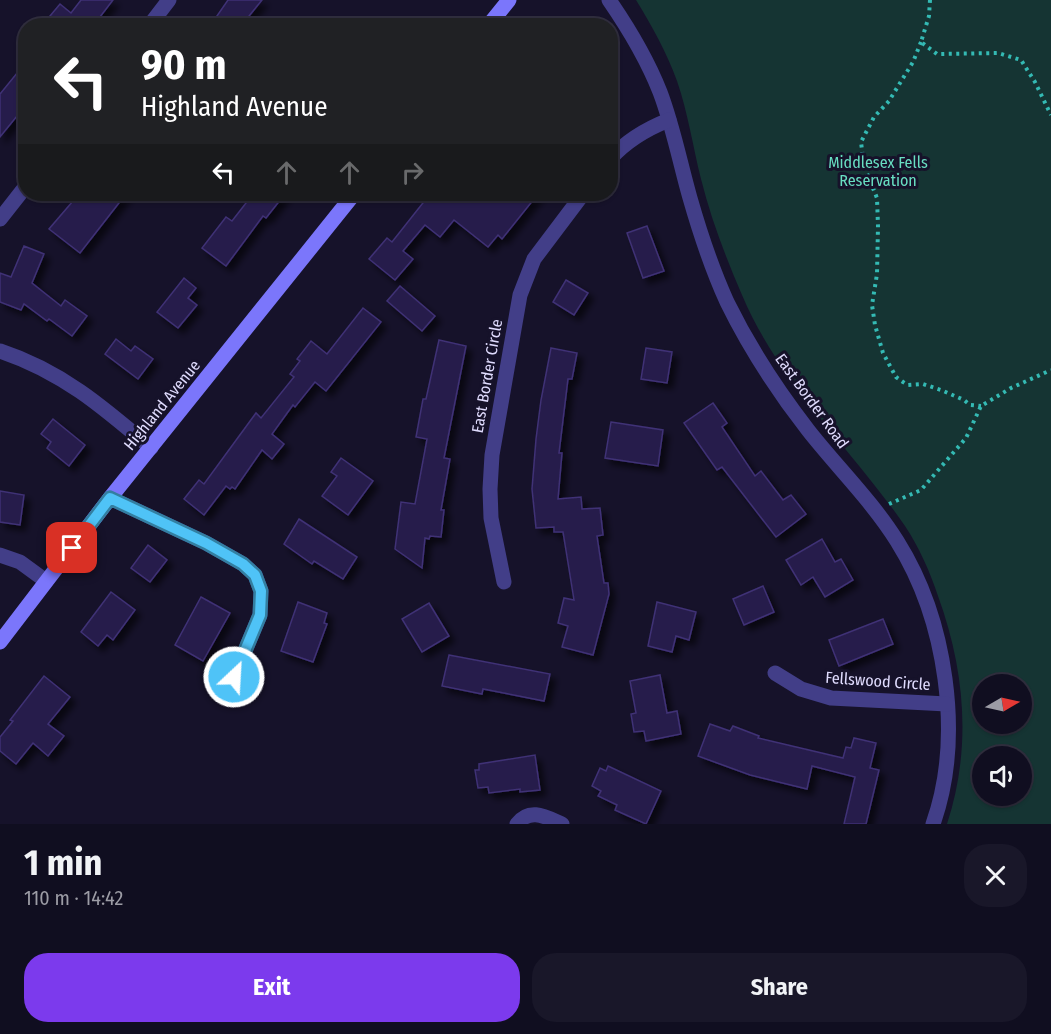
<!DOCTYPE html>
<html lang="en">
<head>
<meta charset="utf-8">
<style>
	:root { --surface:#100e20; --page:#191729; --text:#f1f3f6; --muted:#9c9ca5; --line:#302e3e; --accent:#7c3aed }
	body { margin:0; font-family:"Fira Sans Condensed",sans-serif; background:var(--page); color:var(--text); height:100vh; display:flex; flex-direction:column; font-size:22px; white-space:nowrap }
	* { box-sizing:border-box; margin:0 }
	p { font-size:20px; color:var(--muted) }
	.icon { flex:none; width:33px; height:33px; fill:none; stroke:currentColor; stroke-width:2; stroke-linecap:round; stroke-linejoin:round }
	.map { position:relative; height:824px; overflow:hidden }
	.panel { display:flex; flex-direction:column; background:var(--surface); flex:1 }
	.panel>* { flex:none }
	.guide { position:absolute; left:18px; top:18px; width:600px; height:183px; border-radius:24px; box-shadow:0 2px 4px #0004,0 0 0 2px var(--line); background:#202124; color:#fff; overflow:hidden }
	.needle { width:39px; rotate:81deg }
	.fabs { position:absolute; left:972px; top:674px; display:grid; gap:12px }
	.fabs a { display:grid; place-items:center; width:60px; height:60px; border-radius:50%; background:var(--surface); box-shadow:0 2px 4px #0004,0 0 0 2px var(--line); font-size:30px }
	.pin { position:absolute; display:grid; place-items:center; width:51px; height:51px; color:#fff; margin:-26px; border-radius:12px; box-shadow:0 3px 9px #0006 }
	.me { position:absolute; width:66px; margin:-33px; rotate:25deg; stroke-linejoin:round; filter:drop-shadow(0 0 4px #0008) }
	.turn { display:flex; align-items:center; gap:21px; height:126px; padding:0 24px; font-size:27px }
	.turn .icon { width:78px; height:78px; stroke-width:2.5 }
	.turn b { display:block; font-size:42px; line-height:51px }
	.lanes { display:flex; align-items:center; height:57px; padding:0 24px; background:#0003; justify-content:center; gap:30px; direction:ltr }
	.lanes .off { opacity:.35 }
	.round { display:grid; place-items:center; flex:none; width:63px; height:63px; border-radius:24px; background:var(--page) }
	.summary { display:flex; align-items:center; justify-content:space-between; height:102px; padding:0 24px }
	h1 { font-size:36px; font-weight:700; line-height:45px }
	.action { display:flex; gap:12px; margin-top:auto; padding:12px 24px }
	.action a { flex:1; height:69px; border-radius:24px; background:var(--accent); color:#fff; font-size:24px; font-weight:700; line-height:69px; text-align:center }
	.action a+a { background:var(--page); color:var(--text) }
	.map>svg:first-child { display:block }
	.green { fill:#153433; fill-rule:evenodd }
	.building { fill:#281e4b; stroke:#3f3176; stroke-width:1.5; filter:url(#shadow) }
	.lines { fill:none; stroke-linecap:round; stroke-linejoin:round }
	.path { stroke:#34bab4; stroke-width:4; stroke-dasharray:3 4.5; stroke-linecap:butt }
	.street { stroke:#423e88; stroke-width:15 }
	.secondary { stroke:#7b76fb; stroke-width:15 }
	.route-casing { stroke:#337fa1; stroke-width:15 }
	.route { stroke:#4fc3f7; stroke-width:10 }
	.labels { text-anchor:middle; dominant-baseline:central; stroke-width:6; stroke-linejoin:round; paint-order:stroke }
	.park-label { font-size:16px; fill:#68dec2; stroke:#16122a }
	.street-label { font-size:16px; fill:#e0dcfe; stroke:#16122a }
</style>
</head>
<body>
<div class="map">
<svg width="1051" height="824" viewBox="0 0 1051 824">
	<defs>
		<filter id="shadow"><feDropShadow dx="5.5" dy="5.5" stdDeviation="3" flood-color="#0009"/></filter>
	</defs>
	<rect width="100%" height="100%" fill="#16122a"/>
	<path class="green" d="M636 0H1051V824H947C972 748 965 670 938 596 930 572 919 547 905 526 852 449 779 383 742 295 726 258 711 219 701 179 693 147 688 113 677 81 667 53 652 26 636 0ZM982 684H1022V723H982ZM982 756H1022V795H982Z"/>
	<g class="building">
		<path d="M81 0H113L93 26H61L50 16 60 4 71 13Z"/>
		<path d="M228 0H262L241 26H210Z"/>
		<path d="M26 62V105L0 137V94Z"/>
		<path d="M79 194H126L80 253 49 229Z"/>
		<path d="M253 194H285L266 218 263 216 226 266 202 248 226 217 232 221Z"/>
		<path d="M430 194H538L502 239 498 235 488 247 454 220 440 237 425 225 403 251 413 259 395 280 369 259 387 238 392 242Z"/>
		<path d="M647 226 664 271 643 278 627 233Z"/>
		<path d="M24 246 44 254 32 283 61 306 65 300 87 316 72 336 49 319 47 321 24 304 21 310 0 302V273L11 277Z"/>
		<path d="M184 278 196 288 188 298 197 305 178 328 157 312Z"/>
		<path d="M566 280 588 293 574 315 553 302Z"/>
		<path d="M400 286 435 316 422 331 387 301Z"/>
		<path d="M363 308 381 322 326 391 315 382 295 407 293 405 272 434 284 444 272 459 262 450 235 489 232 487 230 489 226 486 204 515 184 499 199 480 204 484 256 413 261 418 294 377 290 374 300 361 297 359 311 341 327 354Z"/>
		<path d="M116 339 131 351 135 346 153 359 138 379 105 354Z"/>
		<path d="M439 340 466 346 444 458 450 459 441 510H444L441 537 430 536 429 539 425 538 422 568 395 549 401 502 415 504 427 439 416 437 423 399H426Z"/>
		<path d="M551 348 577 353 572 379H568L559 453H562L558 499 581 497 582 509 600 508 603 535 597 536 604 583H608L609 594 593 655 562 647 568 626 558 623 564 598 574 600 563 532H554V527L536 528 532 489 536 439 541 400Z"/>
		<path d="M646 348 672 352 667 383 641 379Z"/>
		<path d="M713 403 727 423 722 427 755 476 761 471 783 500 791 495 806 514 776 537 722 467 717 470 684 423Z"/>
		<path d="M53 419 85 445 69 466 47 448 51 442 41 434Z"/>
		<path d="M611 422 663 430 658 466 605 458Z"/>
		<path d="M341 458 373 481 348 515 322 496 337 476 331 472Z"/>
		<path d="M0 491 24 495 20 525 0 522Z"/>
		<path d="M299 519 357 557 343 579 314 561 312 564 284 544Z"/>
		<path d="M822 539 835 562 841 559 853 580 825 597 813 577 801 585 786 560Z"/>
		<path d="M148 545 167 560 150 582 131 568Z"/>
		<path d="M763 586 774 612 744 625 733 599Z"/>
		<path d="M111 592 135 610 113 640 107 635 98 646 81 632Z"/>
		<path d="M201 597 230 613 203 661 175 645Z"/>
		<path d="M298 602 327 613 324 623 327 624 313 662 281 651Z"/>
		<path d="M657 602 696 612 689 640 676 636 672 652 648 646Z"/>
		<path d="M429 603 449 636 422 652 402 619Z"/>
		<path d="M883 619 893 644 839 666 829 640Z"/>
		<path d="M449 655 550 674 544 701 483 689 482 694 442 686Z"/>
		<path d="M660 675 667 713 677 711 681 734 646 741 644 731 634 732 631 714 636 713 630 681Z"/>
		<path d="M44 676 70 697 48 724 64 736 48 756 33 743 16 764 0 751V737L13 721 10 720Z"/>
		<path d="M710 724 730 731 733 726 759 736 758 738 843 758 846 747 851 748 854 738 876 743 870 768 879 770 866 824H844L855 777 812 766 807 789 750 775 698 756Z"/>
		<path d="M535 755 540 790 520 792V789L489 793 488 787 478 788 475 770H479V764Z"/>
		<path d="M608 766 661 791 646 824 615 810 617 805 598 796 601 791 592 786 600 768 606 771Z"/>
	</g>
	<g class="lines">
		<g class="path">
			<path d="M930 0 929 16 921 42 937 54 998 53 1021 60 1035 82 1051 115"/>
			<path d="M921 42 913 62 900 83 889 101 874 117 861 142 864 166 877 198 878 226 877 274 872 305 875 325 883 353 896 377 903 382 908 385 923 384 941 390 964 400 970 405 981 406"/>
			<path d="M889 504 921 490 966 438 981 406 1011 388 1051 370"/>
		</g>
		<g class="street">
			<path d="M609 0C629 29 647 59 660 92 673 126 680 163 690 198 700 233 712 269 727 302 749 347 777 390 808 430 837 467 872 501 897 541 946 619 964 736 933 824"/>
			<path d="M149 26 169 0"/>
			<path d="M610 159C627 140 646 129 669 120"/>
			<path d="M0 219 26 186"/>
			<path d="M0 351C61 371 103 407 151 448"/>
			<path d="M110 498 206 543 243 564 255 575 261 591 260 615 234 677"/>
			<path d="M0 555 20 562 46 581"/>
			<path d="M504 582 491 518 490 489 492 455 520 295 534 259 583 194"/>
			<path d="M775 673 801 689 831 698 947 704"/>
			<path d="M517 824C530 807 546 817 562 824"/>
		</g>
		<g class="secondary">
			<path d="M488 26 509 0"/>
			<path d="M0 642 110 498 354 194"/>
		</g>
	</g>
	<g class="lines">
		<defs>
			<path id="route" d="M72 548 110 498 206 543 243 564 255 575 261 591 260 615 234 677"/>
		</defs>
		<use href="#route" class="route-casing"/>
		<use href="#route" class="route"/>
	</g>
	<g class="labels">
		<g class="park-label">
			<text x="878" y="162">Middlesex Fells<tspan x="878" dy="18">Reservation</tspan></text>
		</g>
		<g class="street-label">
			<text transform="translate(487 376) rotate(-80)">East Border Circle</text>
			<text transform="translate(812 401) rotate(54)">East Border Road</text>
			<text transform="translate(162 405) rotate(-51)">Highland Avenue</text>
			<text transform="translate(878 681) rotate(4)">Fellswood Circle</text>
		</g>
	</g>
</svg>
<div class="fabs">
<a><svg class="needle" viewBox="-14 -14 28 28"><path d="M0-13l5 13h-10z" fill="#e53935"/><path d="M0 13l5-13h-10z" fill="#9c9ca5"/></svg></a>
<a><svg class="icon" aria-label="sound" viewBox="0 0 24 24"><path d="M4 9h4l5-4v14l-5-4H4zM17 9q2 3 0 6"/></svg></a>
</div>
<div class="pin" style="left:72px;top:548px;background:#d93025"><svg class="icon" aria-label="arrive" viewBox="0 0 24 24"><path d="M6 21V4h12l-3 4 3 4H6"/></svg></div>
<svg class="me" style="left:234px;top:677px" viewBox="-20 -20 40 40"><circle r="17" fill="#4fc3f7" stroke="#fff" stroke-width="3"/><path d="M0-11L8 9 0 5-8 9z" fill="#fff"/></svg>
<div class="guide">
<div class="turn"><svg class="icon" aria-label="left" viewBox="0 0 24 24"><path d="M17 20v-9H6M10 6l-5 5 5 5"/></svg><div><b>90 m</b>Highland Avenue</div></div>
<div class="lanes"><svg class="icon" aria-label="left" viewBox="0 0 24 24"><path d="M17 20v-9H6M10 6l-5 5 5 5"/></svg><svg class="icon off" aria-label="ahead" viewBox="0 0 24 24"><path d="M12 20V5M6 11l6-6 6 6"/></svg><svg class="icon off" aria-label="ahead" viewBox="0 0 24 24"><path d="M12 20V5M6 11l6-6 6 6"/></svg><svg class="icon off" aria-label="right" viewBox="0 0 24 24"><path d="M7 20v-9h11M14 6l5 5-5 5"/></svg></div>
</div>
</div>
<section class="panel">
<div class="summary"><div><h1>1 min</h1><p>110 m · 14:42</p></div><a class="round"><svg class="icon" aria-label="close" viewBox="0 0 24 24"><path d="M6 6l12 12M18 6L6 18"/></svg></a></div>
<div class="action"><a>Exit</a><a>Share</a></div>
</section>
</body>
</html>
